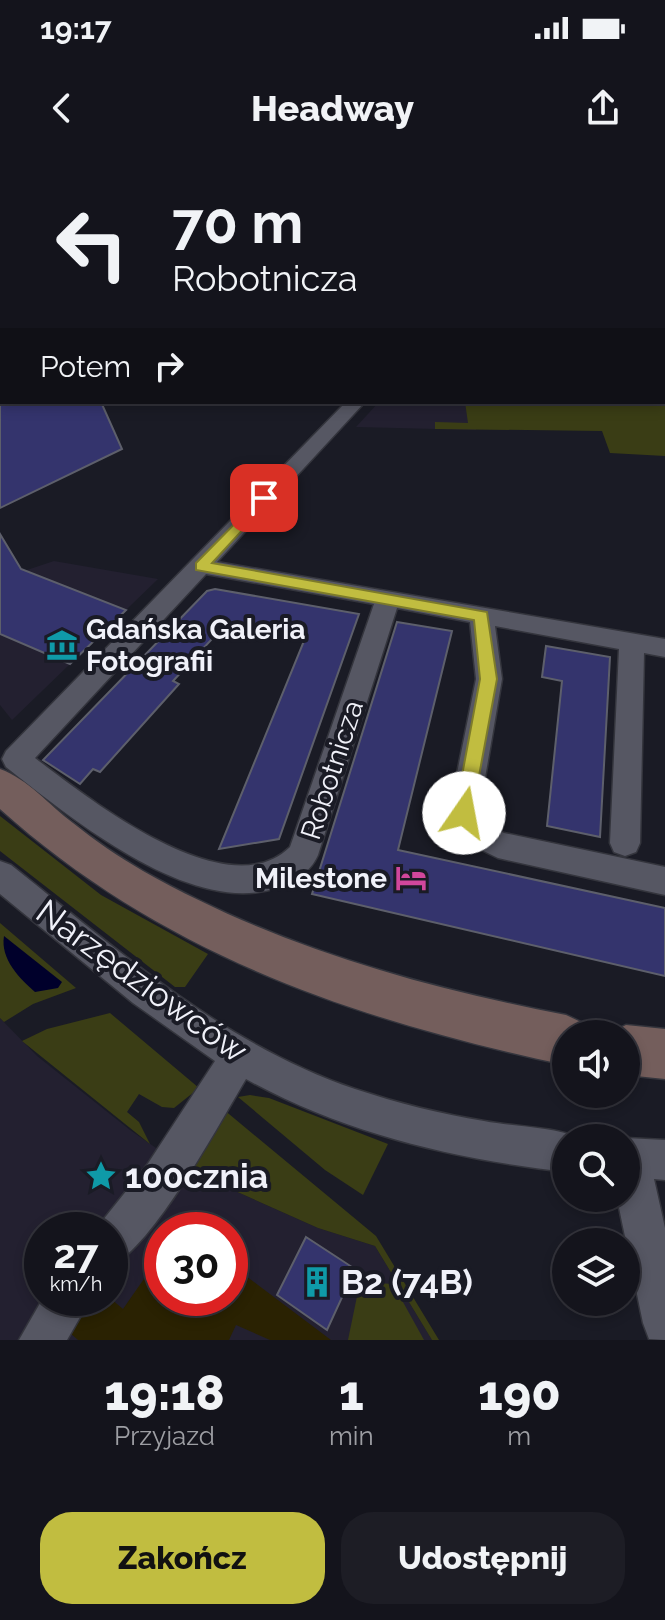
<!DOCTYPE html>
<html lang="pl">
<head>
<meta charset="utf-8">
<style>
	:root { --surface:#14141c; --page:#1d1d25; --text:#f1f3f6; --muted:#9d9ea3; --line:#33333b; --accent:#c1bd40 }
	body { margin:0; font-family:Raleway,sans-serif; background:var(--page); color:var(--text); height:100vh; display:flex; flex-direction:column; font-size:30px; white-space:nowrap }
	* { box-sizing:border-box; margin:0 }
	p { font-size:26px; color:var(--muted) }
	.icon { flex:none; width:44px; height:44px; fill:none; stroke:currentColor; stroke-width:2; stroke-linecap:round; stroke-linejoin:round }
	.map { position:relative; height:1180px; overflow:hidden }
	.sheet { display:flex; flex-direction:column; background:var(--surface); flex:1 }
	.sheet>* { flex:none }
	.top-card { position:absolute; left:0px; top:0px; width:666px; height:244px; box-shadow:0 4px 12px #0003,0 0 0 2px var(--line); background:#14141c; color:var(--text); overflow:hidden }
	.fabs { position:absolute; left:552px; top:860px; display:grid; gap:16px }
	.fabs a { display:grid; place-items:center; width:88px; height:88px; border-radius:50%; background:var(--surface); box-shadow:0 4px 12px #0003,0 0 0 2px var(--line); font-size:40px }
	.speed { position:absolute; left:24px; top:1052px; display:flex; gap:16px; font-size:40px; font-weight:700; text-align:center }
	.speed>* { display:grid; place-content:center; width:104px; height:104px; border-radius:50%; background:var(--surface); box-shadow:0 4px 12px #0003,0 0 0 2px var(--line); line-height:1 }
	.speed small { font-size:20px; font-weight:400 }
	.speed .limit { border:12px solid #d22; background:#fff; color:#111 }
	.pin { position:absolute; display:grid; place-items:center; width:68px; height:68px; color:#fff; margin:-34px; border-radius:16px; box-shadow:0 4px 12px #0006 }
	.me { position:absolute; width:88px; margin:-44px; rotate:12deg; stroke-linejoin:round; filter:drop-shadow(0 0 6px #0008) }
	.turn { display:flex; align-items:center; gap:28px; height:168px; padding:0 40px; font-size:36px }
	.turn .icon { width:104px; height:104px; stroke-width:2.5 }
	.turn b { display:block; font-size:56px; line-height:68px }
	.then { display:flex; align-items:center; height:76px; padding:0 40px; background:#0003; gap:16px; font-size:30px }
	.eta { display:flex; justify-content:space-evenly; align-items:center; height:136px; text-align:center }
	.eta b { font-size:48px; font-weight:800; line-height:56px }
	.cta { display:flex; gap:16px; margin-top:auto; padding:16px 40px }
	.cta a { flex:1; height:92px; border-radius:32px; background:var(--accent); color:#111; font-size:32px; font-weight:800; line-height:92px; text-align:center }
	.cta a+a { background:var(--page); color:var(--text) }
	.status { display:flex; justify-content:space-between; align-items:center; height:56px; padding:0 40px; background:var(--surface); direction:ltr }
	.status svg { height:22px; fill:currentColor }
	header { display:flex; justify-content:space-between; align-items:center; height:104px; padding:0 40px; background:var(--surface); font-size:36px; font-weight:800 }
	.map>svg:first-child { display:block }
	.commercial { fill:#232030; fill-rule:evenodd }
	.green { fill:#3a3d15 }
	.sand { fill:#2a2202 }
	.water { fill:#00002b }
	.building { fill:#34346d; stroke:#5d5f6b; stroke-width:2 }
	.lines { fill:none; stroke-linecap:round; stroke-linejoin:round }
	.street-casing { stroke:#34353d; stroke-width:3 }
	.secondary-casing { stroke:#34353d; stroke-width:3 }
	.street { fill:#565763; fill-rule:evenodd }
	.secondary { fill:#745e5c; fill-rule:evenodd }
	.route { fill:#c1bd40; stroke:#7d7b2a; stroke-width:2 }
	.labels { text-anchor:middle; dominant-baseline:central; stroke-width:8; stroke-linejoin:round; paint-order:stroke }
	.poi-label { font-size:28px; font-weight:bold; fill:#f0f1f9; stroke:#1a1b25; text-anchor:start }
	.street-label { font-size:28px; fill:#f0f1f9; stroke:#1a1b25 }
	.near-street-label { font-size:34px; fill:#f0f1f9; stroke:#1a1b25 }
	.near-poi-label { font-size:34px; font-weight:bold; fill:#f0f1f9; stroke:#1a1b25; text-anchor:start }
</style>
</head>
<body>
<div class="status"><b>19:17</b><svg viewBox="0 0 49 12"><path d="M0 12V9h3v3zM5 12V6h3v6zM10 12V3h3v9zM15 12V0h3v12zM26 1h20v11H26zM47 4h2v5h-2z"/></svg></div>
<header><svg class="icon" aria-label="back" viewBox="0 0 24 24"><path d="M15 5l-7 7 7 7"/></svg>Headway<svg class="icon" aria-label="share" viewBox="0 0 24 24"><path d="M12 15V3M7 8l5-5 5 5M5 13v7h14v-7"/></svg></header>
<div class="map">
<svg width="665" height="1180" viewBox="0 0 665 1180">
	<rect width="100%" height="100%" fill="#1a1b25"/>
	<g class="commercial">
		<path d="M379 242H473L476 270 356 267Z"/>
		<path d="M54 401 158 419 12 560 0 545V419Z"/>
		<path d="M0 858 37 896 130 970 188 1010 318 1068 375 1086 432 1180H0ZM42 1070H110V1138H42ZM162 1070H230V1138H162Z"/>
	</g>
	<g class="green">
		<path d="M665 215V296L610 293 602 271 435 269V262L468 263 465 242H664Z"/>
		<path d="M0 656 101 735 208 794 185 827H175L0 691Z"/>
		<path d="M0 763 76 828 33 844 4 862 0 858Z"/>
		<path d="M110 853 199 928 174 948 162 947 139 934 127 952 139 962 150 984 22 881 47 869Z"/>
		<path d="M250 935 269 938 388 984 363 1035 325 1010 238 937Z"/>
		<path d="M223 949 376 1076 439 1180H432L375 1086 318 1068 188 1010Z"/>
		<path d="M360 1122 393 1124 424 1180H348Z"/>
	</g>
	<path class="sand" d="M162 1093V1138H230V1104L331 1180H270L236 1165 229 1180H78L69 1172 96 1138H110L123 1149Z"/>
	<path class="water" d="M4 776 62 822 58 828 35 832C20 819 0 799 4 776Z"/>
	<g class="building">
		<path d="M0 242H101L122 289 0 348Z"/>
		<path d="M0 374 21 409 126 450 70 504 0 474Z"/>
		<path d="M215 429 359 454 279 679 219 689 304 481 223 467 173 521 179 524 100 612 93 609 80 624 43 600 207 431Z"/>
		<path d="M397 462 452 471 398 690 665 748V816L312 734Z"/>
		<path d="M546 486 610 497 600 677 547 666 562 521 542 517Z"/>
		<path d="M306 1077 355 1109 327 1170 277 1135Z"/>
	</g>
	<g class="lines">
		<defs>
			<g id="street">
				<path d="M112 0H125L127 2H114Z"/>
				<path d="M529 0H551L553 2H531Z"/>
				<rect x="0" y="68" width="2" height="9"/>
				<rect x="664" y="169" width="1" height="10"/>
				<rect x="0" y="173" width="2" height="10"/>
				<path d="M346 242H365L217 402 665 479V497L644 493 640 683 636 692 625 696 614 692 610 683 619 489 495 466 502 519 479 653 482 662 504 673 665 707V735L498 698 459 679 449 653 476 519 470 462 397 448 318 695C310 713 295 721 276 728 190 757 70 657 6 607L2 599 6 591ZM206 414 374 444 290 687C227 749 88 638 35 598Z"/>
				<path d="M0 701 11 705C118 790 224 885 355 929 397 943 441 954 484 961 515 967 551 966 580 978H566V1012C455 999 345 974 246 919 220 962 152 1089 110 1106V1070H95L147 1005 215 901 133 843 0 734Z"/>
				<path d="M626 978 665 980V1020L654 1019 665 1068V1180L649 1179 643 1163 617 1038H626Z"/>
				<path d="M43 1138H91L67 1180H19Z"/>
			</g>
			<g id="secondary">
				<path d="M624 0H640L641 2H625Z"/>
				<path d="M665 27V38H664V27Z"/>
				<path d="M664 81 665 82V95L664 94Z"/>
				<path d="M0 609C28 619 49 645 73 663 94 680 119 697 143 711 276 786 417 826 566 855L583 863 588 874H566V905C355 860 163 795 0 649Z"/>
				<path d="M626 865 665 869V919L626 915V874H608Z"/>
			</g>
		</defs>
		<use href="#street" class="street-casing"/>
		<use href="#secondary" class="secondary-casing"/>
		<use href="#street" class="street"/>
		<use href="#secondary" class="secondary"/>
	</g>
	<path class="route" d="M264 334 269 336V341L212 403 487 452 497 519 471 659 464 661 455 653 480 519 474 460 196 410V403Z"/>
	<defs>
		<symbol id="museum-bare" viewBox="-9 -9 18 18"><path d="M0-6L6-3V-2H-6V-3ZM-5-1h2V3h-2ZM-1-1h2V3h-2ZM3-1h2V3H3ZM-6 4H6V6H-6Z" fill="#0f9aa8" stroke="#1a1b25" stroke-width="2.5" paint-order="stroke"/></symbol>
		<symbol id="hotel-bare" viewBox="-9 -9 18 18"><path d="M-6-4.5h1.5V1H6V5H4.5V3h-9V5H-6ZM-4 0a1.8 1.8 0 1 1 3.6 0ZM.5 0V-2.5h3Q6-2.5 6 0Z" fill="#d1479c" stroke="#1a1b25" stroke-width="2.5" paint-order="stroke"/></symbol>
		<symbol id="sight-bare" viewBox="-9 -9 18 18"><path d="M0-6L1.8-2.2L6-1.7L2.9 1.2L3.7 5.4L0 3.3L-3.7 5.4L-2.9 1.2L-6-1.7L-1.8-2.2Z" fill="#0f9aa8" stroke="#1a1b25" stroke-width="2.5" paint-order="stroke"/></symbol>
		<symbol id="building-bare" viewBox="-9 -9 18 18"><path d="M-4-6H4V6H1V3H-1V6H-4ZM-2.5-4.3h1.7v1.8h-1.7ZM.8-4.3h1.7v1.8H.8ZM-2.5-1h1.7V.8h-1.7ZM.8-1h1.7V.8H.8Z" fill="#0f9aa8" stroke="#1a1b25" stroke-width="2.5" paint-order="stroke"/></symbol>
	</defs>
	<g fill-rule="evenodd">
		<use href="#museum-bare" x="40" y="463" width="44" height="44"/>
		<use href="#hotel-bare" x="389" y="696" width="44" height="44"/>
		<use href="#sight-bare" x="79" y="994" width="44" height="44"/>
		<use href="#building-bare" x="295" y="1100" width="44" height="44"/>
	</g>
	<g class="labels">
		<g class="poi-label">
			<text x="86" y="469">Gdańska Galeria<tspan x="86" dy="32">Fotografii</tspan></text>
			<text x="387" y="718" text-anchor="end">Milestone</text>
		</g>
		<g class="street-label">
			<text transform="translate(332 610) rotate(-72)">Robotnicza</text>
		</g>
		<g class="near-street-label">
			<text transform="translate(142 821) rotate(36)">Narzędziowców</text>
		</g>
		<g class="near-poi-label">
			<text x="125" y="1016">100cznia</text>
			<text x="341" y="1122">B2 (74B)</text>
		</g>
	</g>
</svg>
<div class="fabs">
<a><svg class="icon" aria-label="sound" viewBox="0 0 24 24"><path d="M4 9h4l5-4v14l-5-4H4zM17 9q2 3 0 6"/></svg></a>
<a><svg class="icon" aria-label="search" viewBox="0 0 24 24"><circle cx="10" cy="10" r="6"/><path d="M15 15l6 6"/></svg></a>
<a><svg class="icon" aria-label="layers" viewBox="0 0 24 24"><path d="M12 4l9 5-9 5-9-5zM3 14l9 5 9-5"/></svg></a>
</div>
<div class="speed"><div>27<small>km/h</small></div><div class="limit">30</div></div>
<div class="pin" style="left:264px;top:338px;background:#d93025"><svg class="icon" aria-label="arrive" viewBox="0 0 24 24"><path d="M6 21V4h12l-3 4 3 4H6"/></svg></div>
<svg class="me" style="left:464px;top:653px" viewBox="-20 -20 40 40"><circle r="19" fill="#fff"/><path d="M0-13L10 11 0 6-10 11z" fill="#c1bd40"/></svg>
<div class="top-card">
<div class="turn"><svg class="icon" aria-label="left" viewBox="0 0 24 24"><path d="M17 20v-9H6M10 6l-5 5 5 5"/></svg><div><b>70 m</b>Robotnicza</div></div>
<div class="then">Potem<svg class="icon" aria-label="right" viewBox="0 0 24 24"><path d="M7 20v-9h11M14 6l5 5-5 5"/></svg></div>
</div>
</div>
<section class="sheet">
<div class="eta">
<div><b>19:18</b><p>Przyjazd</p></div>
<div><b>1</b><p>min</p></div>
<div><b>190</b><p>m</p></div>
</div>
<div class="cta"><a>Zakończ</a><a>Udostępnij</a></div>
</section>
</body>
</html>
